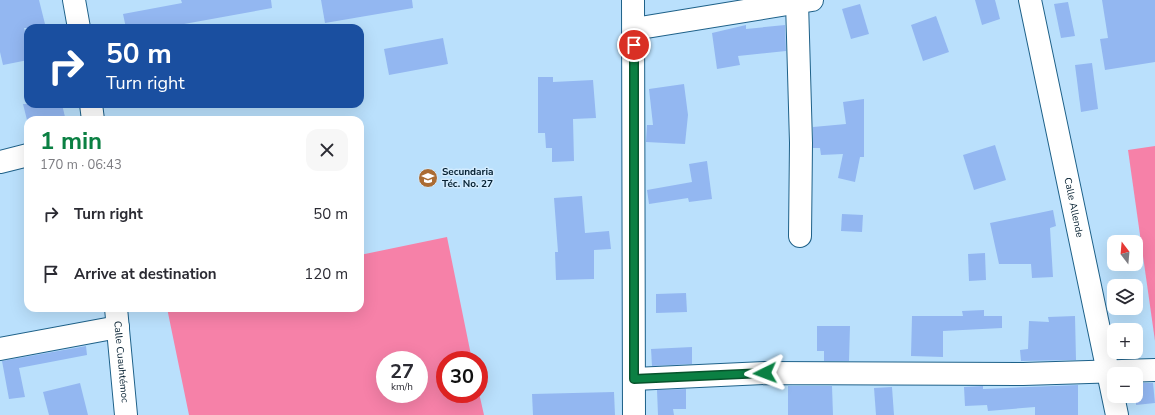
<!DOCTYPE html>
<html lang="en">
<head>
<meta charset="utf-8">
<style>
	:root { --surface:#fff; --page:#f7f7f7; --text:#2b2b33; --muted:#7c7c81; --accent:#0b8043 }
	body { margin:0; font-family:"Nunito Sans",sans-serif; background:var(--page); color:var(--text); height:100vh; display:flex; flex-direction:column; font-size:15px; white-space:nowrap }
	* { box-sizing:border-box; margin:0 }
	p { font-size:13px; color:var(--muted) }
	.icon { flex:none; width:22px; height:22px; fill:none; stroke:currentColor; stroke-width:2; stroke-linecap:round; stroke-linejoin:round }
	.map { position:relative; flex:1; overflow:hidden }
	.side { position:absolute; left:24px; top:116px; width:340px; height:196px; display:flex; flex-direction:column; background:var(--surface); border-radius:12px; box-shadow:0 4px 16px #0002 }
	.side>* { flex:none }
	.top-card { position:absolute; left:24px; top:24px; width:340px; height:84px; border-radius:12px; box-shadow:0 4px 16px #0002; background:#1a4fa0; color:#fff; overflow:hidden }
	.needle { width:26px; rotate:344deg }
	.tools { position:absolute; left:1107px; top:235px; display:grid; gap:8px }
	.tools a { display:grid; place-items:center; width:36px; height:36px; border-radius:8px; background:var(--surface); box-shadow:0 4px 16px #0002; font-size:20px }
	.speed { position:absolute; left:376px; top:351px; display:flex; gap:8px; font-size:20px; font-weight:700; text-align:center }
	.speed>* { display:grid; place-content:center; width:52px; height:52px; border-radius:50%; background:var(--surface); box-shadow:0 4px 16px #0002; line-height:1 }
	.speed small { font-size:10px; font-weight:400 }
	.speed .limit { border:6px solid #d22; background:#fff; color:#111 }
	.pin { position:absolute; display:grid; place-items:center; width:34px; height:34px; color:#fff; margin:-17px; border:2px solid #fff; border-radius:50%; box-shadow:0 1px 4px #0007 }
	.me { position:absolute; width:44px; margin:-22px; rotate:267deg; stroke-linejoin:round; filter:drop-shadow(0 0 3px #0008) }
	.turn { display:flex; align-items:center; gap:14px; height:84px; padding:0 16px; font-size:18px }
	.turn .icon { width:52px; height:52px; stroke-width:2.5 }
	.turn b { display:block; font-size:28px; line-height:34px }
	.round { display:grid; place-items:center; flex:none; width:42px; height:42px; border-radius:12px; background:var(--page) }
	.head { display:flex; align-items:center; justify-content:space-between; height:68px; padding:0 16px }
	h1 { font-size:24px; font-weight:700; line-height:30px; color:var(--accent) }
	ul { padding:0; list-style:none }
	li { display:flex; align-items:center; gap:12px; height:60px; padding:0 16px }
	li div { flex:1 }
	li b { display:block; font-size:15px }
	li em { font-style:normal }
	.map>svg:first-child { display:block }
	.green { fill:#f681a8; fill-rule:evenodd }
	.building { fill:#93b7f1 }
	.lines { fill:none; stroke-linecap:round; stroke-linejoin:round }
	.minor-casing { stroke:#1e6189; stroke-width:24 }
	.major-casing { stroke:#1e6189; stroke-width:24 }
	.minor { stroke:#fff; stroke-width:22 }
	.major { stroke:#fff; stroke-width:22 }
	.route-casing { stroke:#07532c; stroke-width:10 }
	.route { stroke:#0b8043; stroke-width:7 }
	.labels { text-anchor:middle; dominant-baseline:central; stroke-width:3; stroke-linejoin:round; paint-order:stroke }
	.poi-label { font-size:10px; font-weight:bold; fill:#041f30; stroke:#d2ebfe; text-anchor:start }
	.street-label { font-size:10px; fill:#041f30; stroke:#d2ebfe }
</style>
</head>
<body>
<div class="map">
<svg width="1155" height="415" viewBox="0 0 1155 415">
	<rect width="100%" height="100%" fill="#bae0fc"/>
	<g class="green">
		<path d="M1155 146V341L1128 150Z"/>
		<path d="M447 237 472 360H445V394H479V393L484 415H189L167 308H360V255ZM385 360H419V394H385Z"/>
	</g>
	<g class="building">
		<path d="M0 0H39L46 28H24L28 41V60L3 65 0 52Z"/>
		<path d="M181 0H271L272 8 162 28H126L123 14 182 3Z"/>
		<path d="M321 0H412L413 8 325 23Z"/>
		<path d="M975 0H995L1000 19 982 25Z"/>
		<path d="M1102 0H1155V62L1105 70 1100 39 1108 38Z"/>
		<path d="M1068 2 1075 36 1061 38 1054 4Z"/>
		<path d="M860 4 869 34 851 39 842 9Z"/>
		<path d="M936 16 949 52 923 61 911 25Z"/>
		<path d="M746 25V29L785 25 786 51 738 56 740 65 717 69 712 33Z"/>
		<path d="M443 38 448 64 389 75 384 49Z"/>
		<path d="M1092 63 1098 109 1081 112 1075 65Z"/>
		<path d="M538 77H553V82L593 80 596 118 573 119 574 161 552 162V148H546L545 133H538Z"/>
		<path d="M684 84 688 115 685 144 646 142 647 125H653L649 89Z"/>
		<path d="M864 99V157H860L855 182 838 178 843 154 821 155 820 148H813V127L846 124 843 102Z"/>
		<path d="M23 104H62L65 117 52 120H27Z"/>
		<path d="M995 145 1006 180 974 190 963 155Z"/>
		<path d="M707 161 712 199 689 202 688 198 649 204 647 190 692 182 689 164Z"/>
		<path d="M582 196 585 233 609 231 611 249 594 250V279L556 280 555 252H558L554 198Z"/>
		<path d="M1053 210 1056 226 1050 228 1053 277 1032 278 1031 264H999L990 223Z"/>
		<path d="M842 214 863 215 862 232 841 231Z"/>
		<path d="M985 253 986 280 969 281 968 254Z"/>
		<path d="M686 293 687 312 656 313V294Z"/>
		<path d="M984 310V316H1002V328L943 331V357L911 356 912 316H963L962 311Z"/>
		<path d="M1075 316 1076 360 1021 361 1020 350 1028 349 1029 321 1049 322 1048 317Z"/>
		<path d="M817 326H850L849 361H824V351H817Z"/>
		<path d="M86 346 87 355 19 368 25 397 9 399 2 361Z"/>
		<path d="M692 347V364L652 366 651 349Z"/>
		<path d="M80 383 88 415H49L43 392Z"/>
		<path d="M1136 383H1153L1155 403 1136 405Z"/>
		<path d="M1078 385V415H1035V407L988 411 987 405 965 406 964 387 983 386V389Z"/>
		<path d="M788 386H832L833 415H788Z"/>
		<path d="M892 387 894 415H876L874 388Z"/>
		<path d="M686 389V409H673L674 415H658L657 390Z"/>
		<path d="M614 392 615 415H533L532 394Z"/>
	</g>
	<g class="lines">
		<defs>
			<g id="minor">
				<path d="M74 0 79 28"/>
				<path d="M633 0 634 415"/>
				<path id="s1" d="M1030 0 1117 415"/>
				<path d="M797 2 801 143 800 236"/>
				<path d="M634 29 812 0"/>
				<path d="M91 104 93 120"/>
				<path d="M0 349 118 327"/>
				<path d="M634 379 765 373 1023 374 1155 370"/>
			</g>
			<g id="major">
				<path d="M0 162 28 155"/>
				<path id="s2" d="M116 308 126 415"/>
			</g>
		</defs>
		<use href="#minor" class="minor-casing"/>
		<use href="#major" class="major-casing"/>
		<use href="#minor" class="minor"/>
		<use href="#major" class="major"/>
	</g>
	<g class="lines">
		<defs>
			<path id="route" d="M634 45V379L765 373"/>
		</defs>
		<use href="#route" class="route-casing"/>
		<use href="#route" class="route"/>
	</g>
	<defs>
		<symbol id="school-disc" viewBox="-11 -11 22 22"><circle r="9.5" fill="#ab6c33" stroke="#d2ebfe"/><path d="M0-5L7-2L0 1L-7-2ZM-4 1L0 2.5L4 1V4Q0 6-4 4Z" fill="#fff"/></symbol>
	</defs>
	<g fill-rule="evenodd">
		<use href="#school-disc" x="417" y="167" width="22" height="22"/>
	</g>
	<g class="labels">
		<g class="poi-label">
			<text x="442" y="172">Secundaria<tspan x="442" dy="12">Téc. No. 27</tspan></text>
		</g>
		<g class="street-label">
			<text stroke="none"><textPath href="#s1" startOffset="212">Calle Allende</textPath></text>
			<text stroke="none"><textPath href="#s2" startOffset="54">Calle Cuauhtémoc</textPath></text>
		</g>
	</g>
</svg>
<div class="tools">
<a><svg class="needle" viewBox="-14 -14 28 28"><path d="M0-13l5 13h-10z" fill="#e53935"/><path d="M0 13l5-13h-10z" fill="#7c7c81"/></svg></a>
<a><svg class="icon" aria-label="layers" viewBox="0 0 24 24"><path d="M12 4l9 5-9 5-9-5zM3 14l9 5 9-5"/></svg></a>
<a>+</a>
<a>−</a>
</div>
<div class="speed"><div>27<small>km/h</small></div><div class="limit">30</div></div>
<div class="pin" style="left:634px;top:45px;background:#d93025"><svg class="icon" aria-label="arrive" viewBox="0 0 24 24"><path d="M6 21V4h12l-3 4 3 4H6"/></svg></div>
<svg class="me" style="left:765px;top:373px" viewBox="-20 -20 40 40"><path d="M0-17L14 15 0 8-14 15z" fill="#0b8043" stroke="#fff" stroke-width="4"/></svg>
<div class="top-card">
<div class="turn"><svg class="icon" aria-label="right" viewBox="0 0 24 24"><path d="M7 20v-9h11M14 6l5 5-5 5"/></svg><div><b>50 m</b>Turn right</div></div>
</div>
<section class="side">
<div class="head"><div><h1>1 min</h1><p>170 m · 06:43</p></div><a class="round"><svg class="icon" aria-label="close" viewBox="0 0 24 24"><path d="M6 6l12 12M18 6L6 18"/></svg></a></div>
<ul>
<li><svg class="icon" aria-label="right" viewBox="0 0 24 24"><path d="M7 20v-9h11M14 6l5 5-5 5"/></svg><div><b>Turn right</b></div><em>50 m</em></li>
<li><svg class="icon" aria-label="arrive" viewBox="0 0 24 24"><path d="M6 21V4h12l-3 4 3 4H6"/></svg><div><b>Arrive at destination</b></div><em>120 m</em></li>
</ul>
</section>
</div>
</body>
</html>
